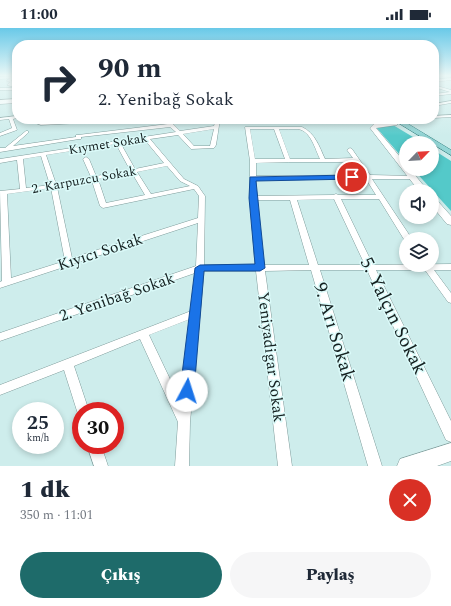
<!DOCTYPE html>
<html lang="tr">
<head>
<meta charset="utf-8">
<style>
	:root { --surface:#fff; --page:#f6f6f7; --text:#1f2937; --muted:#747a83; --accent:#1e6b6a }
	body { margin:0; font-family:Spectral,serif; background:var(--page); color:var(--text); height:100vh; display:flex; flex-direction:column; font-size:15px; white-space:nowrap }
	* { box-sizing:border-box; margin:0 }
	p { font-size:13px; color:var(--muted) }
	.icon { flex:none; width:22px; height:22px; fill:none; stroke:currentColor; stroke-width:2; stroke-linecap:round; stroke-linejoin:round }
	.map { position:relative; height:438px; overflow:hidden }
	.details { display:flex; flex-direction:column; background:var(--surface); flex:1 }
	.details>* { flex:none }
	.guide { position:absolute; left:12px; top:12px; width:427px; height:84px; border-radius:16px; box-shadow:0 2px 6px #0003; background:#fff; color:var(--text); overflow:hidden }
	.needle { width:26px; rotate:65deg }
	.tools { position:absolute; left:399px; top:108px; display:grid; gap:8px }
	.tools a { display:grid; place-items:center; width:40px; height:40px; border-radius:50%; background:var(--surface); box-shadow:0 2px 6px #0003; font-size:20px }
	.speed { position:absolute; left:12px; top:374px; display:flex; gap:8px; font-size:20px; font-weight:700; text-align:center }
	.speed>* { display:grid; place-content:center; width:52px; height:52px; border-radius:50%; background:var(--surface); box-shadow:0 2px 6px #0003; line-height:1 }
	.speed small { font-size:10px; font-weight:400 }
	.speed .limit { border:6px solid #d22; background:#fff; color:#111 }
	.pin { position:absolute; display:grid; place-items:center; width:34px; height:34px; color:#fff; margin:-17px; border:2px solid #fff; border-radius:50%; box-shadow:0 1px 4px #0007 }
	.me { position:absolute; width:44px; margin:-22px; rotate:5deg; stroke-linejoin:round; filter:drop-shadow(0 0 3px #0008) }
	.turn { display:flex; align-items:center; gap:14px; height:84px; padding:0 20px; font-size:18px }
	.turn .icon { width:52px; height:52px; stroke-width:2.5 }
	.turn b { display:block; font-size:28px; line-height:34px }
	.round { display:grid; place-items:center; flex:none; width:42px; height:42px; border-radius:21px; background:var(--page) }
	.overview { display:flex; align-items:center; justify-content:space-between; height:68px; padding:0 20px }
	h1 { font-size:24px; font-weight:800; line-height:30px }
	.button { display:flex; gap:8px; margin-top:auto; padding:8px 20px }
	.button a { flex:1; height:46px; border-radius:24px; background:var(--accent); color:#fff; font-size:16px; font-weight:800; line-height:46px; text-align:center }
	.button a+a { background:var(--page); color:var(--text) }
	.status { display:flex; justify-content:space-between; align-items:center; height:28px; padding:0 20px; background:var(--surface); direction:ltr }
	.status svg { height:11px; fill:currentColor }
	.map>svg:first-child { display:block }
	.green { fill:#54c9c9 }
	.lines { fill:none; stroke-linecap:round; stroke-linejoin:round }
	.street-casing { stroke:#7f9c9b; stroke-width:1 }
	.secondary-casing { stroke:#7f9c9b; stroke-width:1 }
	.primary-casing { stroke:#388484; stroke-width:1 }
	.street { fill:#fff; fill-rule:evenodd }
	.secondary { fill:#fff; fill-rule:evenodd }
	.primary { fill:#93d6d6; fill-rule:evenodd }
	.route { fill:#1a73e8; stroke:#114b97 }
	.labels { text-anchor:middle; dominant-baseline:central; stroke-width:3; stroke-linejoin:round; paint-order:stroke }
	.far-street-label { font-size:13px; fill:#141f1f; stroke:#dbfaf9 }
	.street-label { font-size:16px; fill:#141f1f; stroke:#dbfaf9 }
	.near-street-label { font-size:19px; fill:#141f1f; stroke:#dbfaf9 }
</style>
</head>
<body>
<div class="status"><b>11:00</b><svg viewBox="0 0 49 12"><path d="M0 12V9h3v3zM5 12V6h3v6zM10 12V3h3v9zM15 12V0h3v12zM26 1h20v11H26zM47 4h2v5h-2z"/></svg></div>
<div class="map">
<svg width="451" height="438" viewBox="0 0 451 438">
	<rect width="100%" height="100%" fill="#ceedec"/>
	<g class="green">
		<path d="M393 97 423 115H406V134L376 99Z"/>
		<path d="M432 121 451 133V183L413 141H432Z"/>
	</g>
	<g class="lines">
		<defs>
			<g id="street">
				<path d="M13 47H17L11 53 15 54 12 56 17 57V63L15 62H0V60H15L14 59 7 57 10 54 7 53Z"/>
				<path d="M434 57 451 62V66L434 68V66L450 64 434 59Z"/>
				<path d="M451 73V75L434 78V76Z"/>
				<path d="M451 87V89L434 90V88Z"/>
				<path d="M17 88V90L13 91 17 102 0 108V105L12 100 9 91 0 92V90Z"/>
				<path d="M25 91H31L41 95 111 91H139L137 92 41 97Z"/>
				<path d="M164 91H168L180 103 214 98 216 91H220L216 117 214 120 191 121 178 107 150 111 184 151 198 158 205 168 204 237H255L250 170V133L245 99H302C315 105 319 118 325 131L353 130 347 122 350 120 352 121 370 147 413 148 414 149 411 151H372L412 211H406L405 213 379 171H341L373 237 451 236V242H434L451 265V275L448 274 425 242H376L451 393V414L446 412 367 242H320L382 438H368L311 242 265 243 292 438H278L256 243H204L190 394 189 438H175L178 394 140 311 74 338 89 383H81V388L79 387 77 383 64 342 0 367V357L191 283 195 245 0 313V305L196 238 198 195 0 260V254L2 253 0 163 20 161 17 132 0 135V131L176 104 170 99 81 109V111H79L0 124V120H5L26 103H28V105L13 118 76 109V107H78L168 96ZM214 101 210 118H194L183 106ZM250 101H274L285 131H255ZM279 101C285 101 292 101 298 101 311 103 315 121 320 131H290ZM145 112 164 135 135 141 121 116ZM116 116 130 142 96 148 89 131 86 129 83 131 91 149 56 156 46 127ZM41 128 50 157 26 160 23 131ZM289 134H355L364 147 256 148V135ZM167 138 180 153 190 158 151 166 137 144ZM132 145 145 167 106 175 98 151ZM366 151 376 167H339L336 166 333 167 256 168V152ZM92 153 100 178 103 180 194 161 199 168 198 190 72 230 57 159ZM51 160 65 233 11 250 7 166ZM334 171 365 237H318L297 172ZM257 172H290L309 237H264ZM190 291 180 372 149 307Z"/>
				<path d="M87 417H101L108 438H94Z"/>
			</g>
			<g id="secondary">
				<path d="M17 48V50L0 51V49Z"/>
				<path d="M451 50V52L434 54V52Z"/>
				<path d="M17 71V75L0 76V72Z"/>
				<path d="M395 94 397 95V97L376 100 406 136V141H410L428 163H419L370 100 374 96Z"/>
				<path d="M432 169 435 170 451 188V197L447 196 432 178Z"/>
				<path d="M451 415V433L437 438H397L400 431Z"/>
			</g>
			<path id="primary" d="M392 91H400L451 122V127Z"/>
		</defs>
		<use href="#street" class="street-casing"/>
		<use href="#secondary" class="secondary-casing"/>
		<use href="#primary" class="primary-casing"/>
		<use href="#street" class="street"/>
		<use href="#secondary" class="secondary"/>
		<use href="#primary" class="primary"/>
	</g>
	<linearGradient id="sky" x2="0" y2="1"><stop stop-color="#69c9e8"/><stop offset="0.44" stop-color="#e9f7f6"/><stop offset="1" stop-color="#e9f7f6" stop-opacity="0"/></linearGradient>
	<rect width="451" height="108" fill="url(#sky)"/>
	<path class="route" d="M352 147 356 149 355 151 256 153 265 240 260 243H204L194 363 192 368 187 369 182 368 180 363 195 240 200 237 255 236 249 170 250 149Z"/>
	<g class="labels">
		<g class="far-street-label">
			<text transform="translate(108 116) rotate(-9)">Kıymet Sokak</text>
			<text transform="translate(84 152) rotate(-10)">2. Karpuzcu Sokak</text>
		</g>
		<g class="street-label">
			<text transform="translate(100 224) rotate(-18)">Kıyıcı Sokak</text>
			<text transform="translate(117 269) rotate(-19)">2. Yenibağ Sokak</text>
			<text transform="translate(271 329) rotate(83)">Yeniyadigar Sokak</text>
		</g>
		<g class="near-street-label">
			<text transform="translate(393 288) rotate(64)">5. Yalçın Sokak</text>
			<text transform="translate(334 304) rotate(73)">9. Arı Sokak</text>
		</g>
	</g>
</svg>
<div class="tools">
<a><svg class="needle" viewBox="-14 -14 28 28"><path d="M0-13l5 13h-10z" fill="#e53935"/><path d="M0 13l5-13h-10z" fill="#747a83"/></svg></a>
<a><svg class="icon" aria-label="sound" viewBox="0 0 24 24"><path d="M4 9h4l5-4v14l-5-4H4zM17 9q2 3 0 6"/></svg></a>
<a><svg class="icon" aria-label="layers" viewBox="0 0 24 24"><path d="M12 4l9 5-9 5-9-5zM3 14l9 5 9-5"/></svg></a>
</div>
<div class="speed"><div>25<small>km/h</small></div><div class="limit">30</div></div>
<div class="pin" style="left:352px;top:149px;background:#d93025"><svg class="icon" aria-label="arrive" viewBox="0 0 24 24"><path d="M6 21V4h12l-3 4 3 4H6"/></svg></div>
<svg class="me" style="left:187px;top:363px" viewBox="-20 -20 40 40"><circle r="19" fill="#fff"/><path d="M0-13L10 11 0 6-10 11z" fill="#1a73e8"/></svg>
<div class="guide">
<div class="turn"><svg class="icon" aria-label="right" viewBox="0 0 24 24"><path d="M7 20v-9h11M14 6l5 5-5 5"/></svg><div><b>90 m</b>2. Yenibağ Sokak</div></div>
</div>
</div>
<section class="details">
<div class="overview"><div><h1>1 dk</h1><p>350 m · 11:01</p></div><a class="round" style="background:#d93025;color:#fff"><svg class="icon" aria-label="close" viewBox="0 0 24 24"><path d="M6 6l12 12M18 6L6 18"/></svg></a></div>
<div class="button"><a>Çıkış</a><a>Paylaş</a></div>
</section>
</body>
</html>
